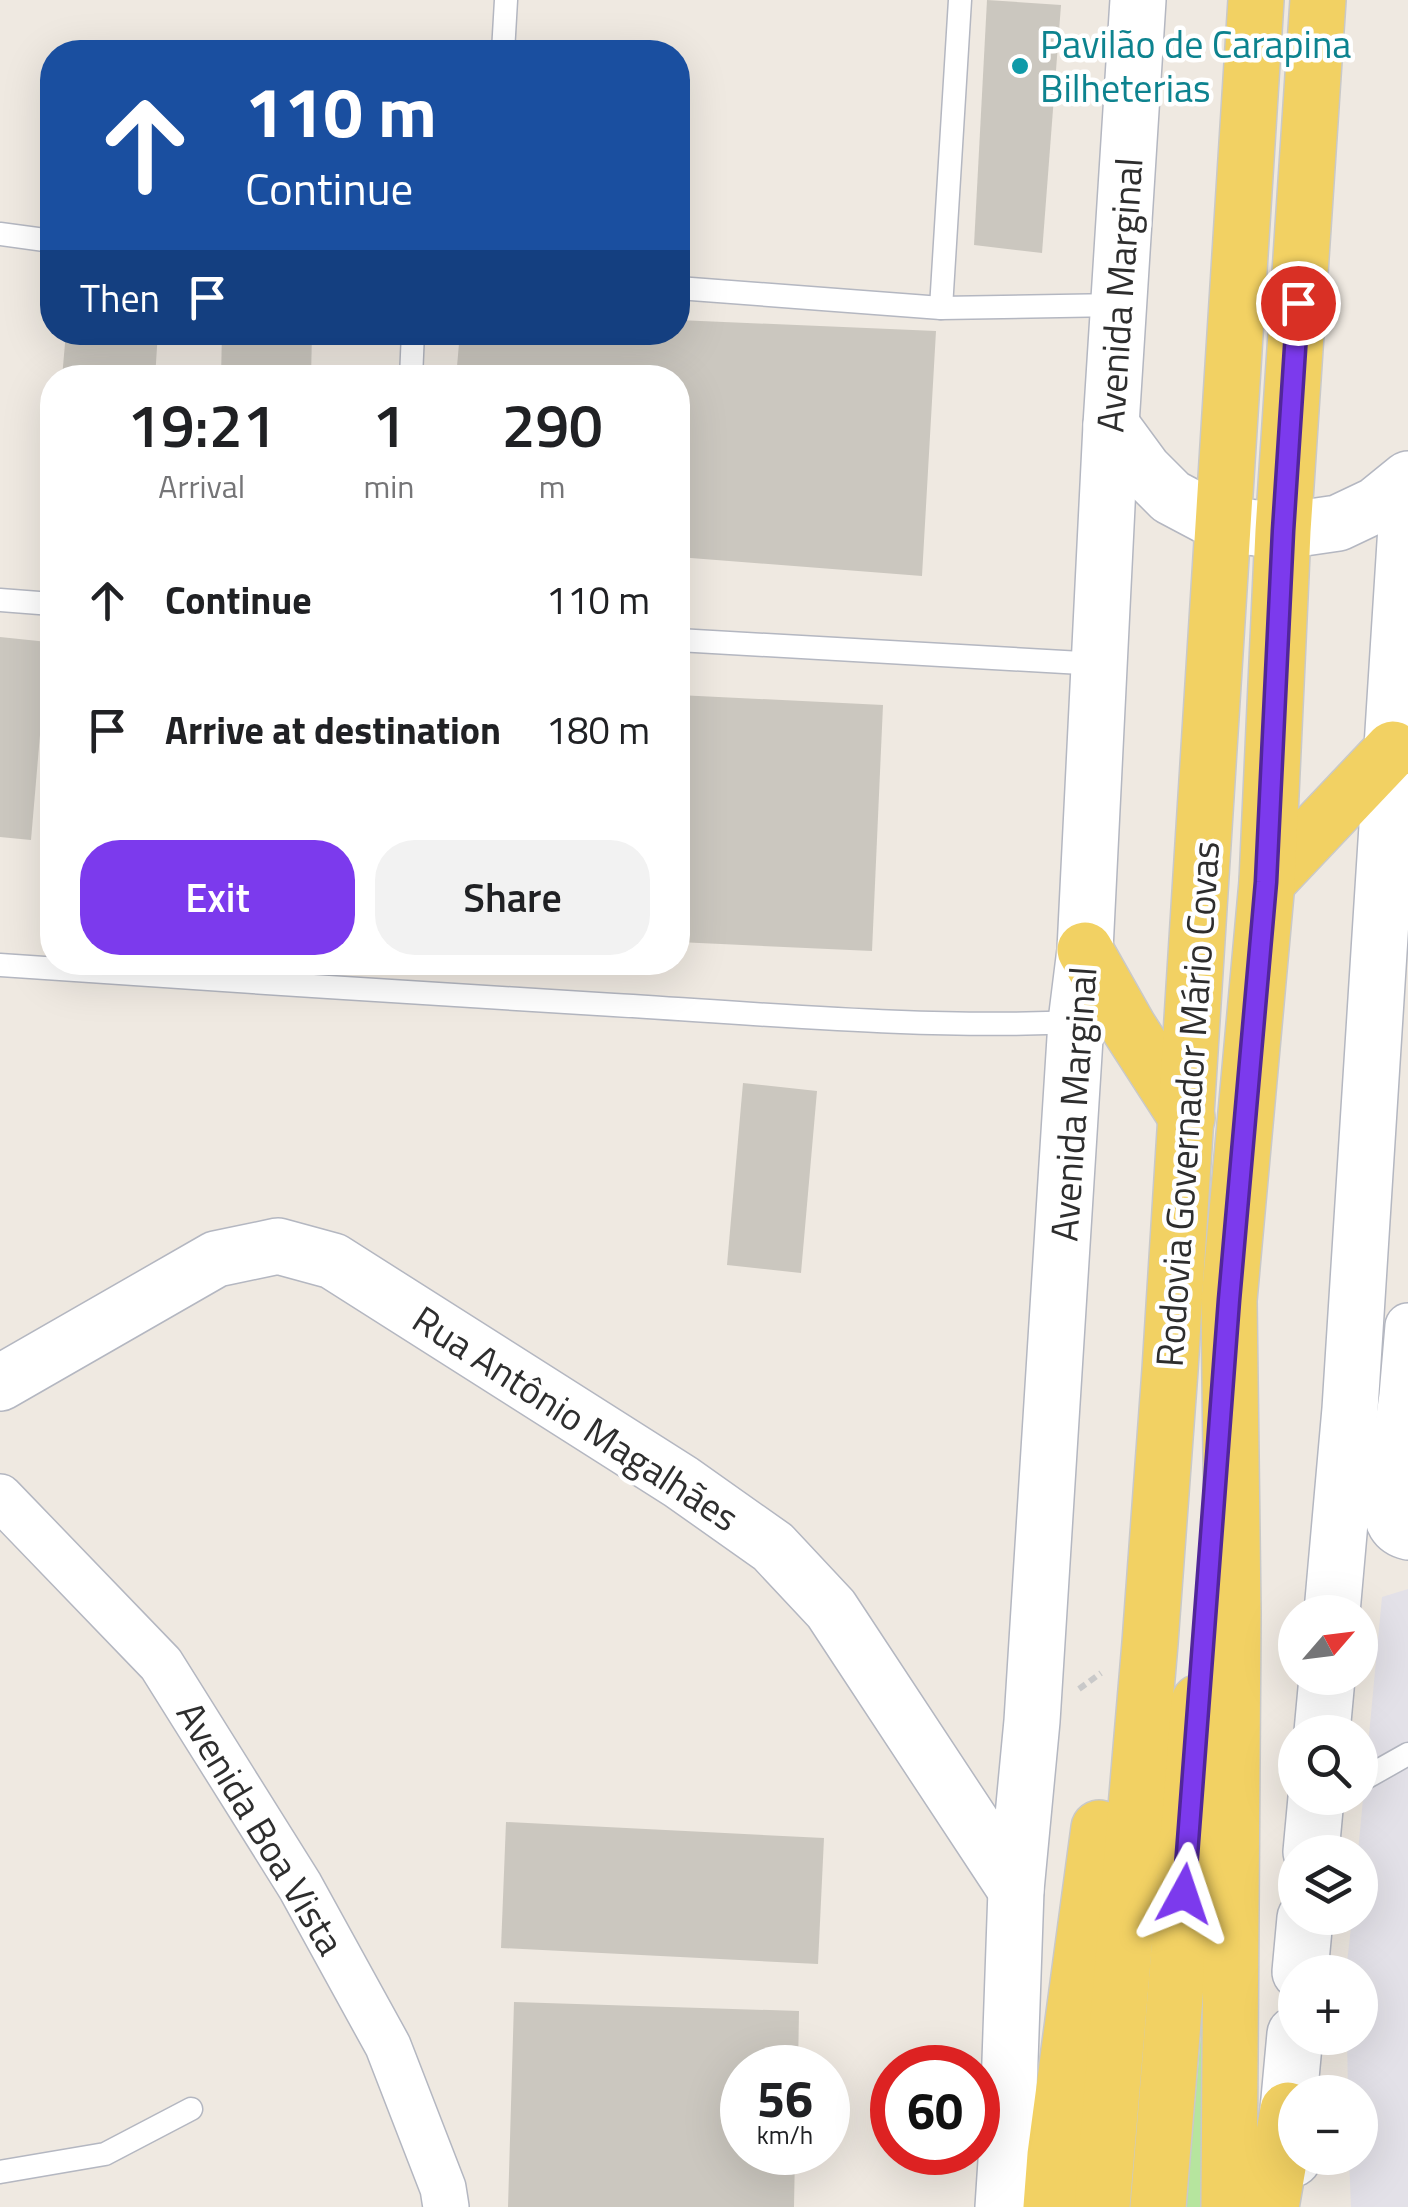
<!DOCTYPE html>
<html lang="en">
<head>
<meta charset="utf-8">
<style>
	:root { --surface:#fff; --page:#f2f2f2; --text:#202124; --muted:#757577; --accent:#7c3aed }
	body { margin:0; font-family:"Titillium Web",sans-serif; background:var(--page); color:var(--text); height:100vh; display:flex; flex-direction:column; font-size:38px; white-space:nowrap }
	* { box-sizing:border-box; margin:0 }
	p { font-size:32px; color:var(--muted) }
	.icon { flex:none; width:55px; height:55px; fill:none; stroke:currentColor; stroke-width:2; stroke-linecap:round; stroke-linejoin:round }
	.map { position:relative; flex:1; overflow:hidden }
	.sheet { position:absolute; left:40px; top:365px; width:650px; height:610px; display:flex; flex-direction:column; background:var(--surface); border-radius:40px; box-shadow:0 10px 40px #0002 }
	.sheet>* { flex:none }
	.guide { position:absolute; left:40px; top:40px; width:650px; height:305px; border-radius:40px; box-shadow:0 10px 40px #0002; background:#1a4fa0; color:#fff; overflow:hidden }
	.needle { width:65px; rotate:62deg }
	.controls { position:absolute; left:1278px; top:1595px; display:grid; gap:20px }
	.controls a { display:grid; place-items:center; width:100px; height:100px; border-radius:50%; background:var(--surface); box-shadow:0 10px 40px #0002; font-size:50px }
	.speed { position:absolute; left:720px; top:2045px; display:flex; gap:20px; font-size:50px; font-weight:700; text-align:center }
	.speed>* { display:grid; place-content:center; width:130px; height:130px; border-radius:50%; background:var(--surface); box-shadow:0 10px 40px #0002; line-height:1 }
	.speed small { font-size:25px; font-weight:400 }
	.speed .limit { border:15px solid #d22; background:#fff; color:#111 }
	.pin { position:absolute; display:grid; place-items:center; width:85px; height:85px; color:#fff; margin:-42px; border:5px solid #fff; border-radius:50%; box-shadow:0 2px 10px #0007 }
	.me { position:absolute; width:110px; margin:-55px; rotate:5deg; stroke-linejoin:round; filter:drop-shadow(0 0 8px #0008) }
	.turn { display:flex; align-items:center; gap:35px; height:210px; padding:0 40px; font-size:45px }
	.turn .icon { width:130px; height:130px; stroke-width:2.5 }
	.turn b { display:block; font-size:70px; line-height:85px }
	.then { display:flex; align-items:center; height:95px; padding:0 40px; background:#0003; gap:20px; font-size:38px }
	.eta { display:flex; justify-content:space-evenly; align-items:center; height:170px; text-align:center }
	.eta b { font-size:60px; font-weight:600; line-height:70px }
	.cta { display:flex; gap:20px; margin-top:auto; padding:20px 40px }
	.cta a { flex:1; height:115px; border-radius:40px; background:var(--accent); color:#fff; font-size:40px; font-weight:600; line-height:115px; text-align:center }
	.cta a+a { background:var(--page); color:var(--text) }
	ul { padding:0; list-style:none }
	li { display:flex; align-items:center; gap:30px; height:130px; padding:0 40px }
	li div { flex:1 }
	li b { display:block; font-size:38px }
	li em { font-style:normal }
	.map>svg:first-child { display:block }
	.industrial { fill:#e3e1e8 }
	.green { fill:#b6e59e }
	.building { fill:#cbc7bf }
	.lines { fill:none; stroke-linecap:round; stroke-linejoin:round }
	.service-casing { stroke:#b4b7c1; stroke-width:25 }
	.minor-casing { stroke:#b4b7c1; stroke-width:48 }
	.tertiary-casing { stroke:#b4b7c1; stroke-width:58 }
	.primary-casing { stroke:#c9c9c9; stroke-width:58 }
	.path { stroke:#c9c9c9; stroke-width:6; stroke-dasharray:8 5; stroke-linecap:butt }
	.service { stroke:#fff; stroke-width:22 }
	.minor { stroke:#fff; stroke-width:45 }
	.tertiary { stroke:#fff; stroke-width:55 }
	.primary { stroke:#f2d163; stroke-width:55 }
	.route-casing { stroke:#51269a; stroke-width:25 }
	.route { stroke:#7c3aed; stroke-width:18 }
	.culture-dot { fill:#0f9aa8; stroke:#fff; stroke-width:4 }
	.labels { text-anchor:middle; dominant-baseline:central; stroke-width:9; stroke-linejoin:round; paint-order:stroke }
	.culture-label { font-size:38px; fill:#0d838f; stroke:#fff; text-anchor:start }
	.street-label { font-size:38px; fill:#2e2e2e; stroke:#fff }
</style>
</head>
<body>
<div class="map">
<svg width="1408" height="2207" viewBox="0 0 1408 2207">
	<rect width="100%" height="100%" fill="#efe9e1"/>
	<path class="industrial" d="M1408 1589V2207H1351L1349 2158H1360V2092H1348L1347 2038H1360V1972H1346L1352 1918H1360V1852H1358L1382 1597Z"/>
	<path class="green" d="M1204 1998 1203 2207H1186Z"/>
	<g class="building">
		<path d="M987 0 1061 5 1042 253 974 245Z"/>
		<path d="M678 320 936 331 922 576 678 557V378H456L460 332H678Z"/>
		<path d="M66 332H158L155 378H62Z"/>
		<path d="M222 332 312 333 311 378H221Z"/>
		<path d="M0 637 48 642 31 840 0 837Z"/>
		<path d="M678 695 883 705 872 951 678 942Z"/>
		<path d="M743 1083 817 1091 801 1273 727 1265Z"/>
		<path d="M506 1822 824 1838 818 1964 501 1948Z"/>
		<path d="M514 2002 799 2011 798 2068H742V2152H795L794 2207H508Z"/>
	</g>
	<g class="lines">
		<defs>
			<g id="service">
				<path d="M503 52 506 0"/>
				<path d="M0 234 52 241"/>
				<path d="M678 288 941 308 1118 305"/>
				<path d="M941 308 960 0"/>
				<path d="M411 378 413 332"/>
				<path d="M0 600 52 604"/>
				<path d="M678 640 1099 664"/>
				<path d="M0 965C205 980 409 992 614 1005 768 1014 922 1029 1076 1022"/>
				<path d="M1360 1781 1408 1754"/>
				<path d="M0 2172 105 2154 191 2109"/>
			</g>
			<g id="minor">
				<path d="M1408 1326 1402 1396 1386 1505C1386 1521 1391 1533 1408 1537"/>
				<path d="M0 1497 161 1664 300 1886 388 2046 443 2188 446 2207"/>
			</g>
			<g id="tertiary">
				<path d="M1111 425 1144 470 1171 497 1222 524 1283 531 1338 523 1376 505 1408 479"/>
				<path d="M0 1383 216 1259 278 1246 333 1261 681 1482 773 1547 831 1609 1016 1890"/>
				<path d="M1332 1612 1350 1409 1408 495"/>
				<path d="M1322 1732 1327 1678"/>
				<path d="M1311 1852 1316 1798"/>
				<path d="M1300 1972 1305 1918"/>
				<path d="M1293 2159 1288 2110 1295 2034"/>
				<path d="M1003 2207 1007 2146 1016 1890 1032 1721 1076 1022 1085 950 1111 425 1138 0"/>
			</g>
			<g id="primary">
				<path d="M1267 882 1393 749"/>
				<path d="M1085 950 1129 1028 1187 1118"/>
				<path d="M1051 2207 1055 2155 1099 1828"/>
				<path d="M1102 2207 1150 1643 1170 1370 1256 0"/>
				<path d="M1158 2207 1199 1702"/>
				<path d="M1229 2207 1233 1612 1229 1300 1267 882 1283 531 1318 0"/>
				<path d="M1271 2207 1288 2110"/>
			</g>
		</defs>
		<use href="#service" class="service-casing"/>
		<use href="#minor" class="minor-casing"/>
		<use href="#tertiary" class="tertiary-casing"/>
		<use href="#primary" class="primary-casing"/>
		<path class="path" d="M1079 1689 1101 1673"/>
		<use href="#service" class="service"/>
		<use href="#minor" class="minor"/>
		<use href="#tertiary" class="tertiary"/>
		<use href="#primary" class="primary"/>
	</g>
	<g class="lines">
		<defs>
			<path id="route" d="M1184 1894 1229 1300 1266 882 1283 531 1298 303"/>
		</defs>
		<use href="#route" class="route-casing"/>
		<use href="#route" class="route"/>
	</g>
	<circle class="culture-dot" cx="1020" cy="66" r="10"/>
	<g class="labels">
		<g class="culture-label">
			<text x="1040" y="44">Pavilão de Carapina<tspan x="1040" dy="44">Bilheterias</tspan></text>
		</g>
		<g class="street-label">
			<text transform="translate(1119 295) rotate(-86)">Avenida Marginal</text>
			<text transform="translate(1073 1104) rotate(-86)">Avenida Marginal</text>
			<text transform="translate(1187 1104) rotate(-86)">Rodovia Governador Mário Covas</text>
			<text transform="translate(576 1418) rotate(33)">Rua Antônio Magalhães</text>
			<text transform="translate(261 1828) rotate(59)">Avenida Boa Vista</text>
		</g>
	</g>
</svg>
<div class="controls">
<a><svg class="needle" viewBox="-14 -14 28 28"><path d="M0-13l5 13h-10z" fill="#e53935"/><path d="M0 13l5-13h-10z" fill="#757577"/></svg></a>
<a><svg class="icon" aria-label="search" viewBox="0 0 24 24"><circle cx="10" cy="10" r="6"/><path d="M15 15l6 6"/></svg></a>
<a><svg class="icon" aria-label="layers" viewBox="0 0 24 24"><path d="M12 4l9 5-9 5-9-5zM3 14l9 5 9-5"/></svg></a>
<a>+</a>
<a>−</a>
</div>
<div class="speed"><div>56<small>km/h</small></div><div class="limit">60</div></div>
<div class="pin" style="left:1298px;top:303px;background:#d93025"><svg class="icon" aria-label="arrive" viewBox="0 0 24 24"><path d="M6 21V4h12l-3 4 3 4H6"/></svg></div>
<svg class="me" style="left:1184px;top:1894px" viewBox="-20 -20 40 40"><path d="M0-17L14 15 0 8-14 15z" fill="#7c3aed" stroke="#fff" stroke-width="4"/></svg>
<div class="guide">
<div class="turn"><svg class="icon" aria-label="ahead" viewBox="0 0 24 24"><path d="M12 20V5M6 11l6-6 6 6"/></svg><div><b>110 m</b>Continue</div></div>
<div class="then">Then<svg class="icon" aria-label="arrive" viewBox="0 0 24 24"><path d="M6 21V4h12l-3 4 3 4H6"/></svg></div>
</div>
<section class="sheet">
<div class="eta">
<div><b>19:21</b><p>Arrival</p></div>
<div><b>1</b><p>min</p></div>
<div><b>290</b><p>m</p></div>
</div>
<ul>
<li><svg class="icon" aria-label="ahead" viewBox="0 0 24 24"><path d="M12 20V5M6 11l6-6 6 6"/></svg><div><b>Continue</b></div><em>110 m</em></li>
<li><svg class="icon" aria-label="arrive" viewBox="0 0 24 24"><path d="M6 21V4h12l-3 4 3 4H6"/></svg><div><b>Arrive at destination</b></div><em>180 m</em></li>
</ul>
<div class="cta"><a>Exit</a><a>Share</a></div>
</section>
</div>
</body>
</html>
